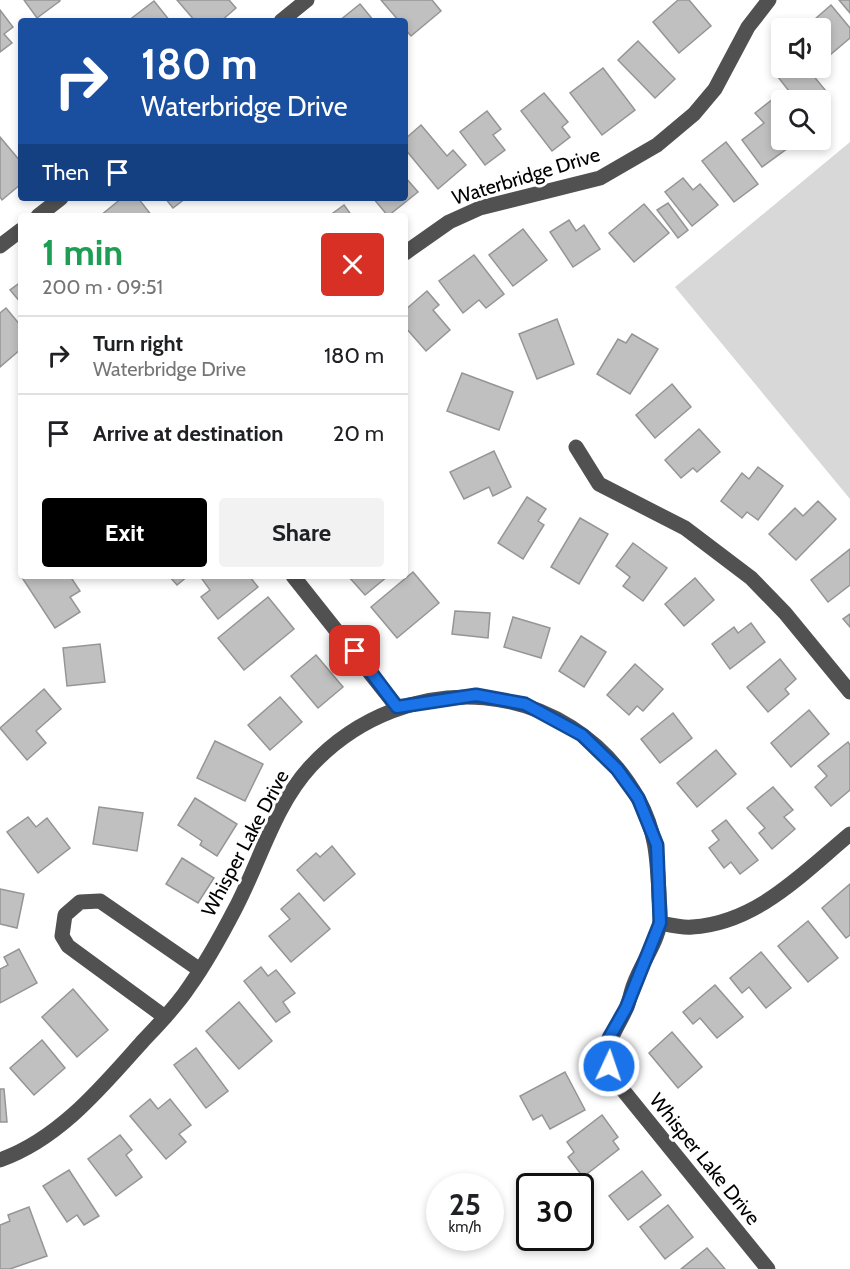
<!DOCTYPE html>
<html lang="en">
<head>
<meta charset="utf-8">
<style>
	:root { --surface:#fff; --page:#f2f2f2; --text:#202124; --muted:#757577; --line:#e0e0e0; --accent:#000 }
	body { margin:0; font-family:Cabin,sans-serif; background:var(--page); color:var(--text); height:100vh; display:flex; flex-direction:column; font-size:22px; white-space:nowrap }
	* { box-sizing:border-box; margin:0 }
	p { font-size:20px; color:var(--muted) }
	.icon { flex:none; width:33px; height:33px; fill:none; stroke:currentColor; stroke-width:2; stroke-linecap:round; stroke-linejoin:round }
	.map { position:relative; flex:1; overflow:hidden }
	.panel { position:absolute; left:18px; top:213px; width:390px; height:366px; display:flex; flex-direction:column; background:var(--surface); border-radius:6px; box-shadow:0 3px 9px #0003 }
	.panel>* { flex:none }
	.hud { position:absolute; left:18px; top:18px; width:390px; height:183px; border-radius:6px; box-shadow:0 3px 9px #0003; background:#1a4fa0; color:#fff; overflow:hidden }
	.buttons { position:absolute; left:771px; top:18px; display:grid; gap:12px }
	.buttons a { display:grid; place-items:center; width:60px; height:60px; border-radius:6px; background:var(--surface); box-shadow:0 3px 9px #0003; font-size:30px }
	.speed { position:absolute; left:426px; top:1173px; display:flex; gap:12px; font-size:30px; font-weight:700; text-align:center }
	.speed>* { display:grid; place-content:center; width:78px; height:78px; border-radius:50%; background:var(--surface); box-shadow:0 3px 9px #0003; line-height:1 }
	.speed small { font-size:15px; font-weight:400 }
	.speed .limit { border:3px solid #111; border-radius:9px; background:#fff; color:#111 }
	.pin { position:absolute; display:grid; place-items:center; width:51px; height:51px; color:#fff; margin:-26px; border-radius:12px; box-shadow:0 3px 9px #0006 }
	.me { position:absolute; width:66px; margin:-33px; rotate:3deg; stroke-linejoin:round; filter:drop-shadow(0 0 4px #0008) }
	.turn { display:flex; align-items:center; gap:21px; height:126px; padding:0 24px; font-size:27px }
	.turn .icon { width:78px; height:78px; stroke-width:2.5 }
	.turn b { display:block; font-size:42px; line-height:51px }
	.then { display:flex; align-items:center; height:57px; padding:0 24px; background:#0003; gap:12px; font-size:22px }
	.round { display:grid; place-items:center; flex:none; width:63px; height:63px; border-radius:6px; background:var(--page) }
	.head { display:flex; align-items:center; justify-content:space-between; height:102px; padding:0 24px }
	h1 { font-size:36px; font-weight:800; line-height:45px; color:#1e9e55 }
	.cta { display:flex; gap:12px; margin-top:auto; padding:12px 24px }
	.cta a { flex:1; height:69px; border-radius:6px; background:var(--accent); color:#fff; font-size:24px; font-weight:800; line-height:69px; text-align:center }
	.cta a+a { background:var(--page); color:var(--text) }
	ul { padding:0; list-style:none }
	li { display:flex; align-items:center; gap:18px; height:78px; padding:0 24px; border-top:2px solid var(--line) }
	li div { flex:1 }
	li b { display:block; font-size:22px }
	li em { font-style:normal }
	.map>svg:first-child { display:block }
	.green { fill:#d8d8d8 }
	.building { fill:#c0c0c0; stroke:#959595; stroke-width:1.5 }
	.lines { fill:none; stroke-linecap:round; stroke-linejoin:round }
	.minor { stroke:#515151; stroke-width:15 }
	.route-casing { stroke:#114b97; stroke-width:15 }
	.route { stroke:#1a73e8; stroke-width:10 }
	.labels { text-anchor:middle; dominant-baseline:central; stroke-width:6; stroke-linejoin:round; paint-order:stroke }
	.street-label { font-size:20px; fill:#000; stroke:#fff }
</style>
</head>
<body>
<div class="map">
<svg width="850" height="1269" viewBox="0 0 850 1269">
	<rect width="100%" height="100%" fill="#fff"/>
	<path class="green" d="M850 142V499L675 287Z"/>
	<g class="building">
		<path d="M24 0H59L60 1 37 18Z"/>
		<path d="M177 0H229L236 8 221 21H195Z"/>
		<path d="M381 0H432L441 11 411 36 405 29V21H399Z"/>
		<path d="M678 0H689L711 26 679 53 653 22Z"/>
		<path d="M839 0H850V13Z"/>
		<path d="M154 1 170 21H128Z"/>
		<path d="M360 4 374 21H339Z"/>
		<path d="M831 5 850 28V38L830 55 820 44V28L806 27Z"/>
		<path d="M0 10 13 27 4 34 12 43 0 52Z"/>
		<path d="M638 41 675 79 655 98 618 60Z"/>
		<path d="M782 66 807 68 826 91 813 100H796L774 72Z"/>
		<path d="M603 68 635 110 602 135 570 93Z"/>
		<path d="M544 93 568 122 562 127 570 137 552 151 521 111Z"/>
		<path d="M773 99 782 110V140H799L762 167 742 140 764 123 755 113Z"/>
		<path d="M487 111 501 129 493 135 505 150 485 165 460 132Z"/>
		<path d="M421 125 447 156 453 150 466 165 438 189 405 149V139Z"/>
		<path d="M0 137 21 162V184L2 200 0 197Z"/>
		<path d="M726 142 758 184 734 202 702 161Z"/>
		<path d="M405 177 418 192 388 216 373 198H405Z"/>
		<path d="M683 178 693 190 700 184 718 205 692 226 665 192Z"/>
		<path d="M122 198H138L152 216H100Z"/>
		<path d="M165 198H186L173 208Z"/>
		<path d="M668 203 688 230 678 238 657 210Z"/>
		<path d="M644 204 669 233 634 262 609 233Z"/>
		<path d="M344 205 352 216H329Z"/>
		<path d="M569 220 576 231 584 225 600 249 573 267 550 232Z"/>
		<path d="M523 229 547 260 513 286 489 255Z"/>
		<path d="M474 255 504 294 486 308 479 300 463 313 439 281Z"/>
		<path d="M21 282V303L10 290Z"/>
		<path d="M427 291 439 305 433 310 450 330 426 351 405 327V310Z"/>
		<path d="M6 308 21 326V349L0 367V313Z"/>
		<path d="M557 319 574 364 537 379 519 334Z"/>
		<path d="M632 334 658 349 630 394 597 374 618 339 626 343Z"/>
		<path d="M462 373 513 392 499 430 447 411Z"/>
		<path d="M672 384 691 407 655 438 636 415Z"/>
		<path d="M699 429 720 452 697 472 693 468 681 478 665 460Z"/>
		<path d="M494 451 511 487 493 496 489 487 464 499 450 472Z"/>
		<path d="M758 467 783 486 758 520 747 512 742 518 721 501 742 473 749 479Z"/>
		<path d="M527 497 546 509 538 521 544 525 523 559 498 543Z"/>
		<path d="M818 501 836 519 796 560 769 534 795 508 803 516Z"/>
		<path d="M580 518 608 534 579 584 551 567Z"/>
		<path d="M633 543 667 568 643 601 623 586 630 577 616 566Z"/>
		<path d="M850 549V585L828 602 811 580Z"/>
		<path d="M413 572 439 603 397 638 371 607Z"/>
		<path d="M21 576H53L54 578 70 576 80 591 70 597 80 612 55 628Z"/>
		<path d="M169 576H188L177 585Z"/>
		<path d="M206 576H249L258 587 218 619 201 597 210 590 202 579Z"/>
		<path d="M348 576H388L365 595Z"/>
		<path d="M695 578 714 600 684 626 665 604Z"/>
		<path d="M268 597 294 629 244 670 218 638Z"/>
		<path d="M455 611 490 613 488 638 452 634Z"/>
		<path d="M850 614V627L843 619Z"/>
		<path d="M513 617 550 628 541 658 504 647Z"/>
		<path d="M751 623 765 642 730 669 712 644 734 627 738 633Z"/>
		<path d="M581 636 606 652 584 687 559 671Z"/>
		<path d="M100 644 105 682 67 686 63 648Z"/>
		<path d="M316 655 343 687 318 708 291 676Z"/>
		<path d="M780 659 796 679 785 689 789 694 768 712 747 687Z"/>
		<path d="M635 664 663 689 643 711 637 706 629 715 607 695Z"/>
		<path d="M44 689 61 709 36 731 46 743 27 760 0 728Z"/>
		<path d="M280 697 302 722 270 750 248 725Z"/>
		<path d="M809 710 829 734 791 767 771 743Z"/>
		<path d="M673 713 692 738 660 763 641 739Z"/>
		<path d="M215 741 263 764 245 801 197 778Z"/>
		<path d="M848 742 850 745V790L831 806 815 787 827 776 818 766Z"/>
		<path d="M716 750 736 774 697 807 677 783Z"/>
		<path d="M773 787 793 810 784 817 795 829 772 849 759 833 765 828 747 808Z"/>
		<path d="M195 798 237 824 217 856 200 845 202 841 178 825Z"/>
		<path d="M99 807 143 813 137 851 93 844Z"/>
		<path d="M28 817 36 827 47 818 70 848 38 873 7 832Z"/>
		<path d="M726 820 758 860 740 874 731 862 724 868 709 848 719 840 712 831Z"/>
		<path d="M332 846 355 874 324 901 297 870 316 853 320 857Z"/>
		<path d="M182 858 214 878 198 903 166 884Z"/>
		<path d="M850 884V935L846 938 822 908Z"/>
		<path d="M0 889 24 894 17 928 0 924Z"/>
		<path d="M299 893 330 929 291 962 269 936 290 919 281 909Z"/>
		<path d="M808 921 838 958 808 982 778 946Z"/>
		<path d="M19 949 37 983 0 1003V969L8 965 4 957Z"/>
		<path d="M761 952 791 988 766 1008 749 987 742 993 730 978Z"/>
		<path d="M261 967 268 976 276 970 295 993 283 1002 290 1012 276 1022 244 981Z"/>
		<path d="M715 985 743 1017 717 1038 700 1018 693 1024 683 1012Z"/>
		<path d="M73 989 108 1030 77 1057 42 1017Z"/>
		<path d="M239 1002 272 1041 239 1069 206 1031Z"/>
		<path d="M672 1032 702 1067 678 1088 649 1053Z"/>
		<path d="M42 1040 65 1068 34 1095 10 1068Z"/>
		<path d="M196 1048 228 1091 206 1108 174 1065Z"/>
		<path d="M565 1072 585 1110 550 1129 542 1115 533 1120 520 1096Z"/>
		<path d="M0 1089H4L7 1122H0Z"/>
		<path d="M150 1099 158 1109 170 1099 191 1125 179 1134 186 1142 166 1159 130 1116Z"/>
		<path d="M602 1115 618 1137 613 1141 619 1149 583 1177 568 1157 574 1152 567 1142Z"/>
		<path d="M120 1135 132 1150 126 1155 142 1177 116 1196 88 1159Z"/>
		<path d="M69 1170 99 1216 84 1225 77 1215 67 1222 43 1186Z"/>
		<path d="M642 1171 661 1195 628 1220 609 1196Z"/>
		<path d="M668 1205 693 1237 665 1259 640 1227Z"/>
		<path d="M29 1207 47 1256 10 1269H0V1225L10 1221 8 1215Z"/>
		<path d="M707 1248 725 1269H681Z"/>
	</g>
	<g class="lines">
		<g class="minor">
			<path d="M281 21 307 0"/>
			<path d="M38 216 61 198"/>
			<path d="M0 246 21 230"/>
			<path d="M405 253 449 222 480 208 600 178 657 145 694 114 715 89 748 27 769 0"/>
			<path d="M576 447 599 484 685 528 751 578 785 613 850 692"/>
			<path d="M293 576 397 707"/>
			<path d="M660 923C670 925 682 928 692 927 757 923 803 873 850 834"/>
			<path d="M165 1017 68 946 62 936 65 915 80 902 100 901 200 970"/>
			<path d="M0 1160C59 1139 101 1088 142 1042 158 1025 176 1007 189 987 206 963 221 936 235 909 260 862 274 806 311 766 405 665 569 674 639 800 656 832 657 857 659 893 659 902 661 913 660 923 657 943 641 964 634 984 631 991 630 999 627 1007 611 1042 599 1044 618 1084L768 1269"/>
		</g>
	</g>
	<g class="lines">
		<defs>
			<path id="route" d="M355 651 397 707 476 695 525 704 582 735 617 769 638 798 657 845 660 923 626 1008 609 1038V1066"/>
		</defs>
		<use href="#route" class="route-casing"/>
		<use href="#route" class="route"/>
	</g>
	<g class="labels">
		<g class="street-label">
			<text transform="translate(526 176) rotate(-17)">Waterbridge Drive</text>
			<text transform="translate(245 843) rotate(-62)">Whisper Lake Drive</text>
			<text transform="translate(705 1159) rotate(51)">Whisper Lake Drive</text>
		</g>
	</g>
</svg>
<div class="buttons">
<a><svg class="icon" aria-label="sound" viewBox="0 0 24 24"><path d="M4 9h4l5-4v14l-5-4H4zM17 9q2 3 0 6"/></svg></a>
<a><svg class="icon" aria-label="search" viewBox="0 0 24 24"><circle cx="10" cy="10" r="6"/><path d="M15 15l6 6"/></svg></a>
</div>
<div class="speed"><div>25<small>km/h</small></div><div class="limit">30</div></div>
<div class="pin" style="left:355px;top:651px;background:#d93025"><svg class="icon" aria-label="arrive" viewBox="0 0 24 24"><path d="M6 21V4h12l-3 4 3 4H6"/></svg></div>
<svg class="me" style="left:609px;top:1066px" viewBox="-20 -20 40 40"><circle r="17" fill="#1a73e8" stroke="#fff" stroke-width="3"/><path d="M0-11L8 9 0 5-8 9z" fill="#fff"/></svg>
<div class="hud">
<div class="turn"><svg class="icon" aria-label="right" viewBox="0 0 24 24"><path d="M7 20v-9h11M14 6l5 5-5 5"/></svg><div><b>180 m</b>Waterbridge Drive</div></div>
<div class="then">Then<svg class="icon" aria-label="arrive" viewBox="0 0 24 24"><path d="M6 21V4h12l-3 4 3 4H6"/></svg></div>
</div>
<section class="panel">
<div class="head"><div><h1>1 min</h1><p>200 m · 09:51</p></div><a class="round" style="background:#d93025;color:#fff"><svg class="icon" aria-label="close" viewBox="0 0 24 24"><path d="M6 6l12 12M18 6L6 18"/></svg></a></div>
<ul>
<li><svg class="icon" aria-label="right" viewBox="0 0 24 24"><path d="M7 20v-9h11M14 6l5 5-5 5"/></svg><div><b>Turn right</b><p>Waterbridge Drive</p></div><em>180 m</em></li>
<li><svg class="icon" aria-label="arrive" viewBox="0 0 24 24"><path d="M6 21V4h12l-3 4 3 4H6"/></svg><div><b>Arrive at destination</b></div><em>20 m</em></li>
</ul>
<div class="cta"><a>Exit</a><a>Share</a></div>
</section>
</div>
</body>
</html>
